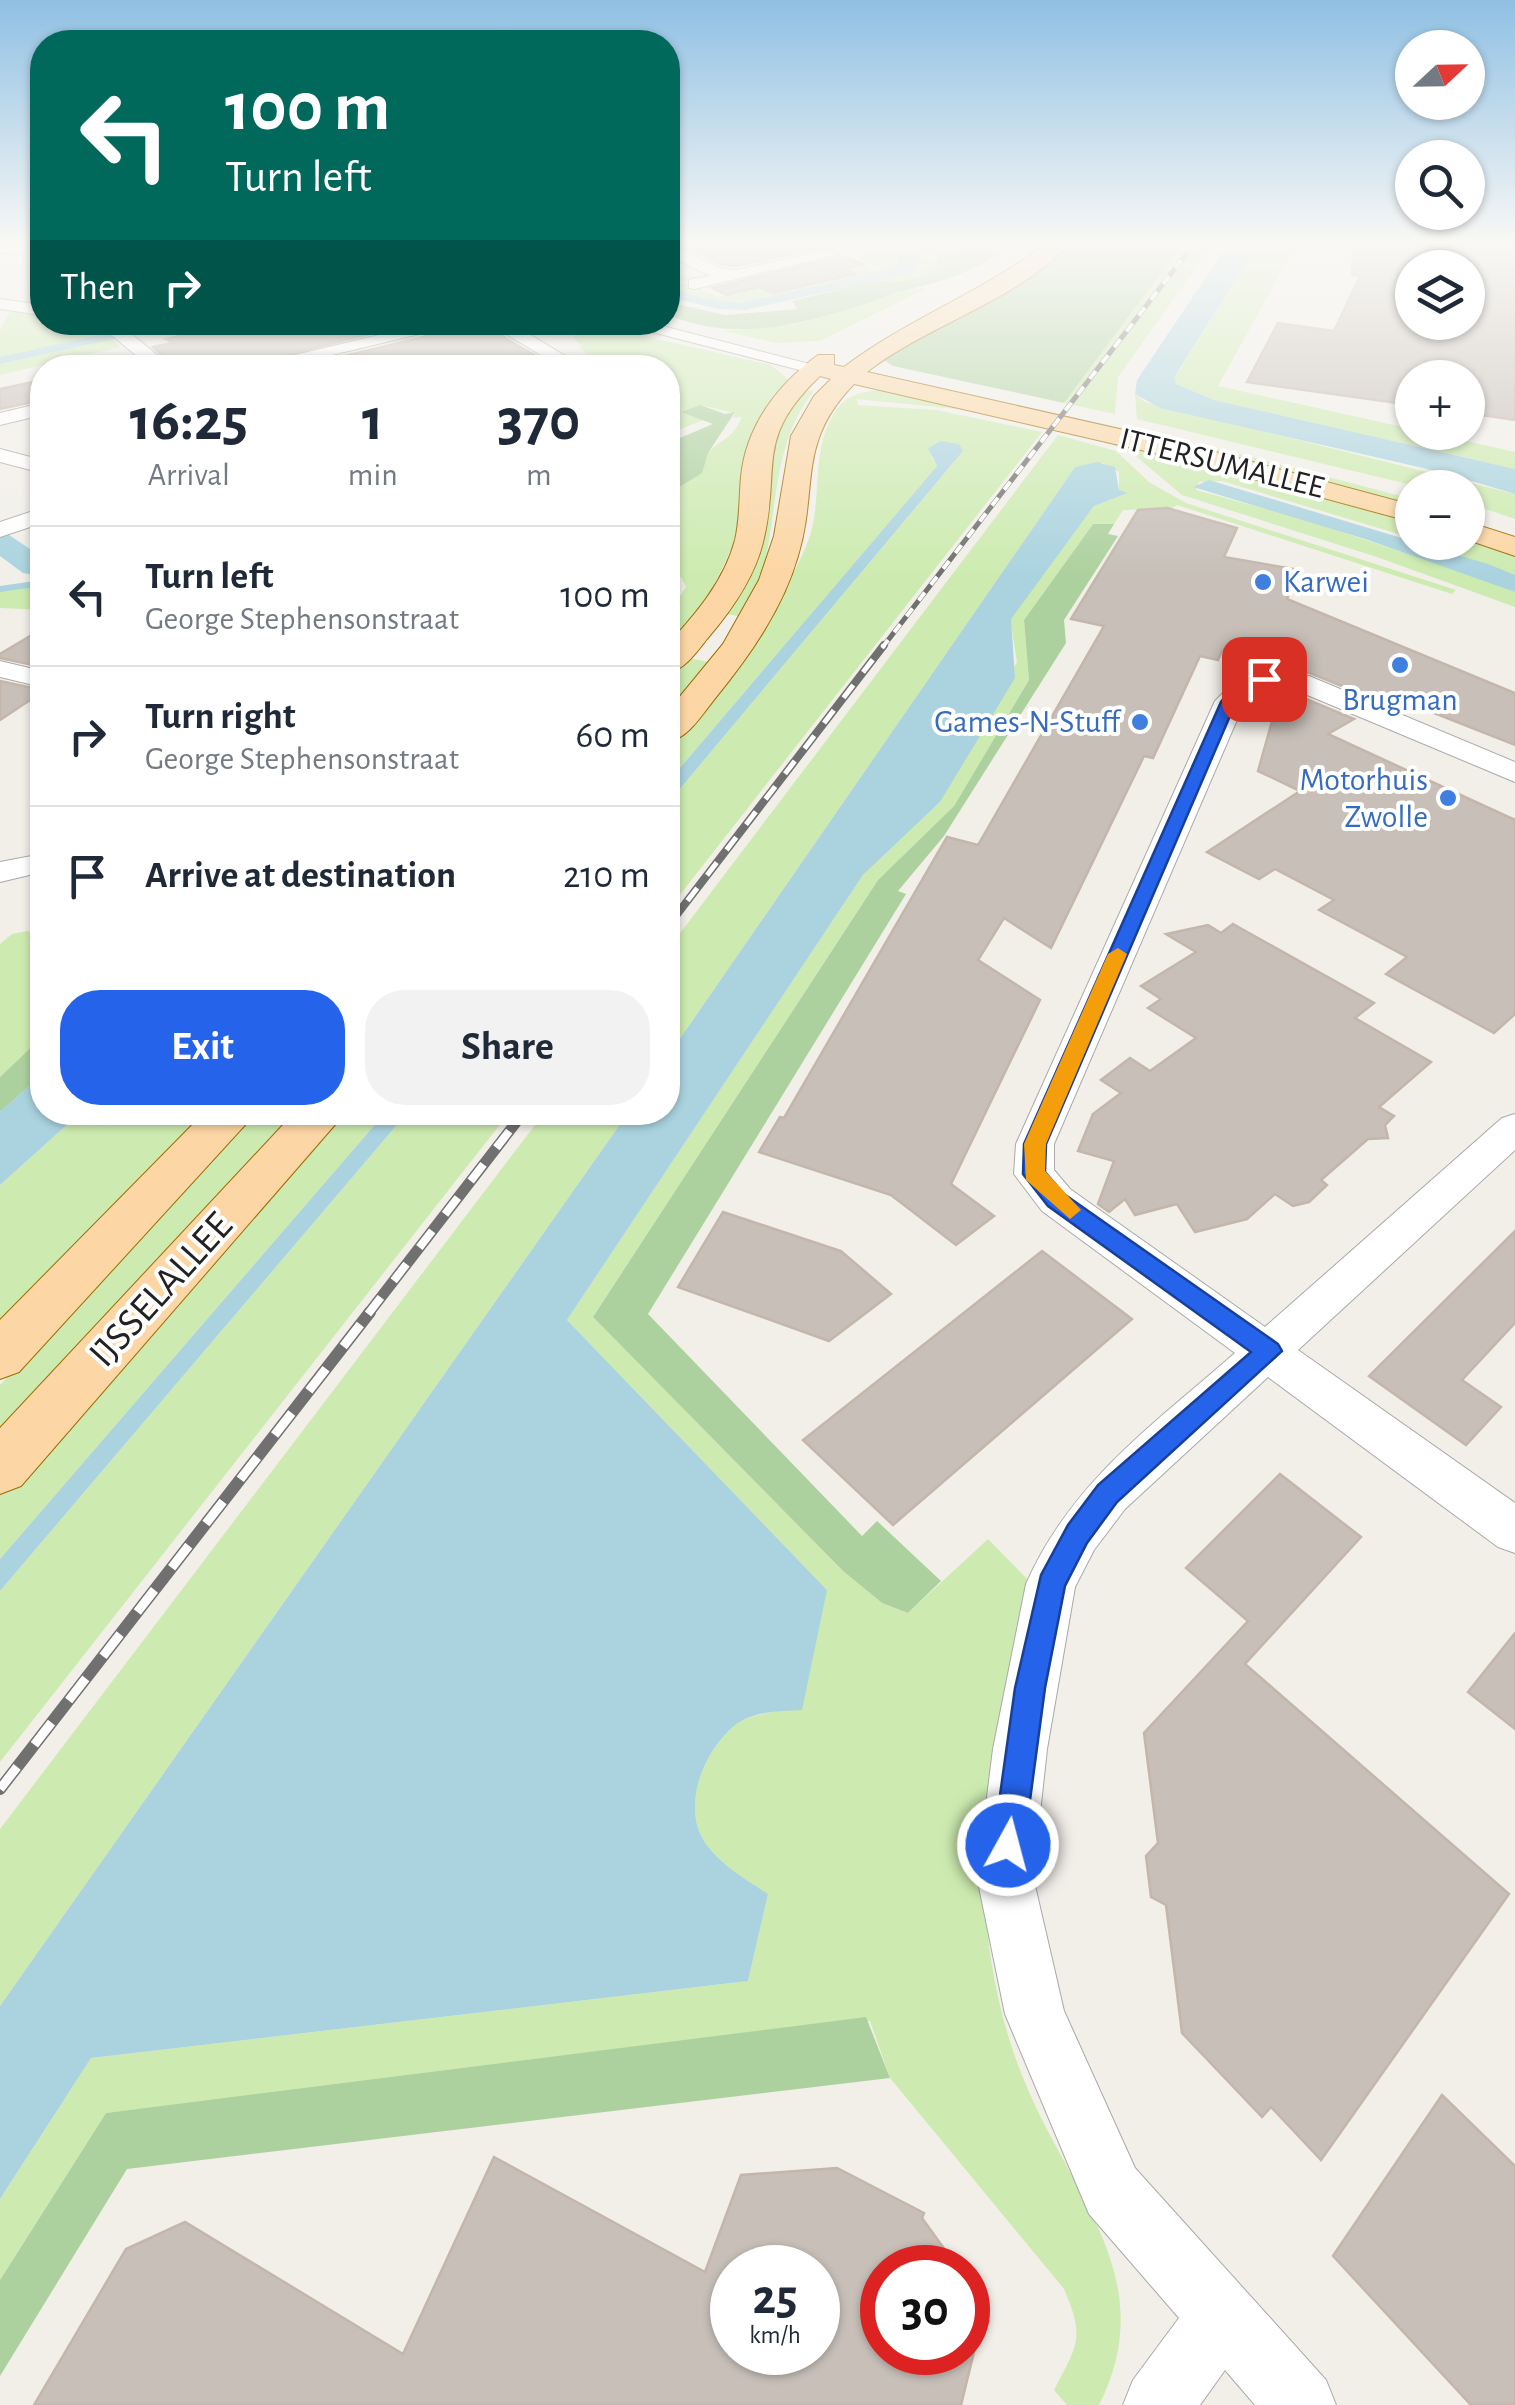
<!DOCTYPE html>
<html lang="en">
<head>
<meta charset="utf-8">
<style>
	:root { --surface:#fff; --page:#f2f2f3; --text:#1f2937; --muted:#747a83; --line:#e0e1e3; --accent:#2563eb }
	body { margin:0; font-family:"Alegreya Sans",sans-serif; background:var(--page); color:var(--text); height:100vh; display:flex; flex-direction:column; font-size:38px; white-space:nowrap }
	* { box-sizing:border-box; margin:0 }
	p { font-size:32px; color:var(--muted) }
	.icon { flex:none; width:55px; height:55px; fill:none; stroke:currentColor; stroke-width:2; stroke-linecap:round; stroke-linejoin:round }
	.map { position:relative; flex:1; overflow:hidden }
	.panel { position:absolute; left:30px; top:355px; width:650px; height:770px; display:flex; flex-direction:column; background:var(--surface); border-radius:40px; box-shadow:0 2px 8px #0004 }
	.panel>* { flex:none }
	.guide { position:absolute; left:30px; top:30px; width:650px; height:305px; border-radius:40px; box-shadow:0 2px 8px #0004; background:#00695c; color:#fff; overflow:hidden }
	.needle { width:65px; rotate:68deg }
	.buttons { position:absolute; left:1395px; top:30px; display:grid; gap:20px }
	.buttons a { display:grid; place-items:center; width:90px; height:90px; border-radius:50%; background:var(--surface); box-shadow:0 2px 8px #0004; font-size:50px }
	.speed { position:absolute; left:710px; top:2245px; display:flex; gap:20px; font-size:50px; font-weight:700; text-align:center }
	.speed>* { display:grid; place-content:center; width:130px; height:130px; border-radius:50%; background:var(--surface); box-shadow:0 2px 8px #0004; line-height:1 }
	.speed small { font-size:25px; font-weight:400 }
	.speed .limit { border:15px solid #d22; background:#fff; color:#111 }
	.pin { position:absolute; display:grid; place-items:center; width:85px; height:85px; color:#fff; margin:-42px; border-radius:20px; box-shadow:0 5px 15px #0006 }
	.me { position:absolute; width:110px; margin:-55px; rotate:7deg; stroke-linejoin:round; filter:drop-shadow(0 0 8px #0008) }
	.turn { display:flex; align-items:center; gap:35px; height:210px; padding:0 30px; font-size:45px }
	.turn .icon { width:130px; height:130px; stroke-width:2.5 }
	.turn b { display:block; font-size:70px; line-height:85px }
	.then { display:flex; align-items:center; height:95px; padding:0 30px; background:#0003; gap:20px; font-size:38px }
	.eta { display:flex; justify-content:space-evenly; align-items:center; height:170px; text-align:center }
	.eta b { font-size:60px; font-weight:700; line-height:70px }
	.action { display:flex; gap:20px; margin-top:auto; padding:20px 30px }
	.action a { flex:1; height:115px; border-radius:40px; background:var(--accent); color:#fff; font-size:40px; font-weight:700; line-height:115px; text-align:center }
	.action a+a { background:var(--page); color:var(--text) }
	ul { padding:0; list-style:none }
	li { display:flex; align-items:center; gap:30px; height:140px; padding:0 30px; border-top:2px solid var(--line) }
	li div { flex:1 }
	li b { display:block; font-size:38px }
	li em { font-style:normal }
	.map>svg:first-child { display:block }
	.grass { fill:#cdebb0 }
	.forest { fill:#add19e }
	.water { fill:#aad3df }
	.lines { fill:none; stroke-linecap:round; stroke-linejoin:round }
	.stream { stroke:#aad3df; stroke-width:6 }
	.building { fill:#c7bfb8; stroke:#c4b6ab; stroke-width:2.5; fill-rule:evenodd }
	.minor-casing { stroke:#a9a9a9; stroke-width:2 }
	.major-casing { stroke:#a06b00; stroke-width:2 }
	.minor { fill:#fff; fill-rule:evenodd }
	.major { fill:#fcd6a4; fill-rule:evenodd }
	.rail-far3-casing { stroke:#707070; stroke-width:5 }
	.rail-far2-casing { stroke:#707070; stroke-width:8 }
	.rail-far1-casing { stroke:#707070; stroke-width:11 }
	.rail-casing { stroke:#707070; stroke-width:12 }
	.rail-far3 { stroke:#fff; stroke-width:4; stroke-dasharray:10; stroke-linecap:butt }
	.rail-far2 { stroke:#fff; stroke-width:5; stroke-dasharray:16; stroke-linecap:butt }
	.rail-far1 { stroke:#fff; stroke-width:8; stroke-dasharray:21; stroke-linecap:butt }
	.rail { stroke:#fff; stroke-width:9; stroke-dasharray:28; stroke-linecap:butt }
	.route { fill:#2563eb; stroke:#184099; stroke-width:2.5 }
	.slow { fill:#f59e0b }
	.shop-dot { fill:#3f7fe0; stroke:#fff; stroke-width:4 }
	.labels { text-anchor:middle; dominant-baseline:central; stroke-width:8; stroke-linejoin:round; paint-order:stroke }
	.far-street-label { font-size:32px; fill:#222; stroke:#fff }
	.far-shop-label { font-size:32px; fill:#366cbe; stroke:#fff; text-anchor:end }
	.street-label { font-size:40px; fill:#222; stroke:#fff }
</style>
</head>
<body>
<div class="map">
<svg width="1515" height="2405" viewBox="0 0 1515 2405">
	<rect width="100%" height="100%" fill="#f2efe9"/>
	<g class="grass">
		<path d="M925 241H935L898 248 900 257H889L899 258V263L886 270 740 303 704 299 668 286 670 270 678 274 674 275 677 277 704 276 681 282 719 297 863 264 876 270 844 279 881 269 862 260 863 254Z"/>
		<path d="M965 241H1001L921 258 938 262 936 271C918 277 896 286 878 280L919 265 921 252Z"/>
		<path d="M1185 241H1215L1118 377 1115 414 1064 403Z"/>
		<path d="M1260 241H1298L1218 386 1515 452V469L1214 400 1176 384 1175 377Z"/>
		<path d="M927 288 820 341 777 343 723 331 794 325 905 290Z"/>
		<path d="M10 311 42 313V322L95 323 99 325 92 329 105 335 0 357V330Z"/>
		<path d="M586 323 771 365 789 380C750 477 743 568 668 648V614L686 587 681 577 668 575V494C689 483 693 470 708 453 723 437 731 441 742 417L733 418 735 413 700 405 681 412 706 419 668 434V368L598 366 586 360 593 358 579 348 582 346 574 339 572 327C587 323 600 334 616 332Z"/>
		<path d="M111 339 121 347 0 375V364Z"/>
		<path d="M802 389 814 391C761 456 785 546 745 617L724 614 772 441Z"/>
		<path d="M880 390 976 411 857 399 858 405 936 410 1042 432 668 910V803L963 451 931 457 937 466 668 782V748C707 703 796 588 811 532 822 492 811 449 835 412 846 395 860 392 880 390Z"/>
		<path d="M1135 394 1145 402 1515 494V519L1468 503V488L1420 487 1137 419Z"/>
		<path d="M978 399 1244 455 1412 499V508Z"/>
		<path d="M1058 435 1116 451 1149 482 1186 503 1456 590 1452 594 1177 505 1171 509 1123 510 1114 524H1093L1024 620 1029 680 954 806 878 880 593 1317 843 1571 882 1603 908 1613 988 1539 1028 1580 984 1892C988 1961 1001 2029 1029 2092 1075 2198 1161 2283 1099 2405H1067L1054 2390C1078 2344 1085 2338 1064 2289L890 2078 870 2021 106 2113 0 2280V2199L91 2058 748 1981 768 1894C745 1880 709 1858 699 1831 686 1795 706 1750 734 1726 746 1716 764 1714 778 1711L827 1590 567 1320 863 875 940 802 1017 662 1010 619 1094 506 1128 493 1119 491V472L1104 463 1075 467 668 1056V949Z"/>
		<path d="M1102 440 1243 470 1412 520V538L1222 481 1199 482 1196 490 1303 519 1497 584 1515 592V607L1377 557 1182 495 1132 453Z"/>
		<path d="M1468 537 1515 553V575L1426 543 1468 542Z"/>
		<path d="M37 584 35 588 42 589V610L0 608V589Z"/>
		<path d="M688 658 714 663 668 716V678Z"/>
		<path d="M27 931 42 936V1037L0 1077V944L12 934Z"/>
		<path d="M80 1113H213L0 1329V1185Z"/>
		<path d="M257 1113H302L0 1441V1385Z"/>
		<path d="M342 1113H385L0 1559V1494Z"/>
		<path d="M407 1113H509L0 1762V1591Z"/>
		<path d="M544 1113H628L0 2006V1829Z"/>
	</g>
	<g class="forest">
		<path d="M1001 241H1017C984 268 946 281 906 290 891 293 877 301 862 305 795 326 735 342 668 315V302L725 315 797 309 792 301 878 280C896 286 918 278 936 270L937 255Z"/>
		<path d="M1070 241H1185L1064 403 893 366 881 358Z"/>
		<path d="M700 405 725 414 735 412 708 453 702 473 668 494V443L713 424 681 412Z"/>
		<path d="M1093 524H1114L1108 534 1118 536 1064 620 1066 643 944 836 898 891 906 894 648 1314 862 1536 877 1521 941 1581 908 1613 882 1603 843 1571 593 1317 878 880 954 806 1029 680 1024 620Z"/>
		<path d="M42 1037V1075L0 1112V1077Z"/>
		<path d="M866 2017 890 2078 127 2169 0 2376V2280L106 2113Z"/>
	</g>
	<g class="water">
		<path d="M1231 240 1260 241 1175 376 1176 384 1214 400 1515 469V494L1445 473 1160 408 1135 394 1137 380Z"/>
		<path d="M935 241H965L921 252 919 265 910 273 745 310 718 309 668 297V286L704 299 740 303 886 270 899 263 898 248Z"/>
		<path d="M154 323H186L0 364V357Z"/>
		<path d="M941 441 959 444 963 451 668 803V782L937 466 928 448Z"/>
		<path d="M1097 462 1115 467 1119 490 1128 493 1094 506 1011 619 1015 678 940 802 863 875 567 1320 827 1590 802 1710C780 1711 752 1711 734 1726 706 1750 686 1795 699 1831 709 1858 745 1879 768 1894L748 1981 91 2058 0 2199V2006L628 1113 668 1112V1056L1075 467Z"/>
		<path d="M1209 480 1488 564 1515 575V592L1365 539 1193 487Z"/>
		<path d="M0 529 42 557V576L23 573 0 556Z"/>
		<path d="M42 1075V1112L80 1113 0 1185V1112Z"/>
		<path d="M385 1113H407L0 1591V1559Z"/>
	</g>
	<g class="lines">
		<path class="stream" d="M0 589 42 583"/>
	</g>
	<g class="building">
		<path d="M669 240H806L822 247 737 266 724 265Z"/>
		<path d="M1354 240H1515V420L1468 413V378H1412V405L1247 382 1278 323 1334 331 1360 276 1352 275ZM1412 268H1468V328L1412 322Z"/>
		<path d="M842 256 863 264 845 270 855 274 773 293 759 287 726 295 713 288Z"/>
		<path d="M238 322H416L236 368H177L153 347 173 343 166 339Z"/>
		<path d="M473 325 495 332 556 368H295Z"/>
		<path d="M42 380V400L0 409V389Z"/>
		<path d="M1167 508 1237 528 1224 557 1299 570 1287 599 1515 693V745L1391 696 1381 702 1310 673 1286 670 1288 662 1223 649 1218 660 1200 656 1153 758 1144 756 1051 948 1004 918 978 960 1040 1000 951 1184 994 1216 956 1245 891 1195 759 1152 780 1117 784 1118 947 837 978 845 1104 626 1071 619 1138 510Z"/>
		<path d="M42 629V667L0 658V654Z"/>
		<path d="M0 681 42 690V692L0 720Z"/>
		<path d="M1280 693H1292L1354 719 1328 734 1515 820V1014L1494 1033 1386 974 1407 957 1319 910 1334 900 1275 869 1259 879 1207 852 1300 791 1258 771Z"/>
		<path d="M1233 924 1374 1003 1355 1018 1431 1062 1379 1107 1394 1116 1385 1125 1388 1138 1368 1139 1321 1180 1327 1185 1309 1202 1293 1206 1275 1194 1247 1219 1195 1232 1177 1204 1135 1215 1125 1199 1109 1212 1098 1204 1114 1161 1078 1151 1093 1114 1121 1093 1101 1080 1130 1058 1150 1071 1196 1038 1148 1008 1161 999 1141 986 1196 952 1166 934 1208 925 1221 933Z"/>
		<path d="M723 1212 841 1251 891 1294 829 1341 678 1287Z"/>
		<path d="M1515 1231V1323L1462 1380 1501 1407 1466 1445 1369 1376Z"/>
		<path d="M1042 1251 1132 1319 893 1525 803 1440Z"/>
		<path d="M1280 1474 1361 1537 1245 1664 1509 1894 1321 2160 1271 2107 1262 2117 1182 2033 1166 1905 1151 1897 1146 1856 1158 1843 1144 1733 1248 1621 1186 1568Z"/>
		<path d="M1515 1633V1729L1468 1692Z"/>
		<path d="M1442 2095 1515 2166V2405H1471L1333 2256Z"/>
		<path d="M494 2157 705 2272 741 2175 837 2168 924 2213 922 2218 958 2268H882V2352H974L961 2405H34L126 2249 185 2222 403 2354ZM732 2268H818V2352H732Z"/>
	</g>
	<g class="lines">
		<defs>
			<g id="minor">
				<path d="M42 241V251L0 253V243Z"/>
				<path d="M668 244 723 269 737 270 831 249 839 254 695 289 689 288V280L710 276 668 255Z"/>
				<path d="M0 299 42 305V315L0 309Z"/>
				<path d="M96 322H117L173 368H151Z"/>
				<path d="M434 322H470L277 368H240Z"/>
				<path d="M486 322H509L572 360 556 364Z"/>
				<path d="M613 322H647L825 368 815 374Z"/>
				<path d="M42 403V415L0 425V413Z"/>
				<path d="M0 449 42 460V473L0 462Z"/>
				<path d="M42 508V523L0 537V522Z"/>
				<path d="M0 661 42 671V687L0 677Z"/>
				<path d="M1269 672 1309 676 1515 762V782L1293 689H1263L1246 699 1054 1144V1170L1070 1189 1265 1327 1502 1118 1515 1114V1150L1298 1350 1515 1503V1553L1498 1547 1268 1377 1125 1509 1094 1550 1075 1587 1047 1749 1033 1877 1064 2011 1135 2168 1326 2380 1336 2405H1255L1225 2370 1200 2405H1123L1133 2380 1179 2318 1089 2214 1005 2014 977 1877 993 1749 1026 1584C1071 1482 1153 1425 1235 1353L1042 1211 1014 1174 1016 1144 1215 701 1234 682Z"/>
				<path d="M42 854V872L0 882V862Z"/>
			</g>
			<g id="major">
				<path d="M1050 240H1073C1019 301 930 323 867 372L1186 444 1412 505V522L1180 459 854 384C796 444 819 486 798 556 783 608 751 654 717 696 703 713 689 738 668 742V711L723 644 759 580 774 536 791 436 814 396 831 379 820 376C754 439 781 465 764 538 756 576 732 610 707 639 696 653 685 669 668 673V644C696 614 724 581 735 540 740 519 739 498 741 477 746 426 777 385 818 355H834V365L844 367C909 318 986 291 1050 240Z"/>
				<path d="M1468 522 1515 537V556L1468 540Z"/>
				<path d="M205 1112H257L19 1372 0 1379V1320Z"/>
				<path d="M295 1112H346L21 1486 0 1494V1428Z"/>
			</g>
		</defs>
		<use href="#minor" class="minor-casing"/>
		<use href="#major" class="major-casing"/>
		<use href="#minor" class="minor"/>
		<use href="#major" class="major"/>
		<defs>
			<path id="rail-far3" d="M882 648 1197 240"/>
			<path id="rail-far2" d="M668 926 884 645"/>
			<path id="rail-far1" d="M368 1314 524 1112"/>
			<path id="rail" d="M0 1789 370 1312"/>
		</defs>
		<use href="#rail-far3" class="rail-far3-casing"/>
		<use href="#rail-far2" class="rail-far2-casing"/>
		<use href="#rail-far1" class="rail-far1-casing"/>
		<use href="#rail" class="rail-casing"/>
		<use href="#rail-far3" class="rail-far3"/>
		<use href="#rail-far2" class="rail-far2"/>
		<use href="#rail-far1" class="rail-far1"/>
		<use href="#rail" class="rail"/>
	</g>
	<linearGradient id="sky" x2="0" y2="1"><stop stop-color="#8fc0e4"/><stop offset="0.42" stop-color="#f9f8f5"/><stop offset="1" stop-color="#f9f8f5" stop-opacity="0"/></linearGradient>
	<rect width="1515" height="577" fill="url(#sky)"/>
	<path class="route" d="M1264 674 1272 679 1270 682 1247 689 1236 702 1046 1144 1045 1172 1064 1194 1278 1344 1282 1351 1117 1502 1087 1543 1065 1586 1045 1688 1024 1845 1020 1856 1008 1861 997 1856 993 1845 1015 1688 1041 1575 1068 1525 1098 1485 1251 1352 1048 1206 1023 1174 1024 1144 1221 702 1236 682Z"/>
	<path class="slow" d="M1118 948 1127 954 1046 1144 1045 1171 1081 1210 1070 1219 1026 1180 1024 1144 1108 954Z"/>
	<g class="shop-dot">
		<circle cx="1263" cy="582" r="10"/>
		<circle cx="1400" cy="665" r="10"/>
		<circle cx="1140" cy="722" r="10"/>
		<circle cx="1448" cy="798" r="10"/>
	</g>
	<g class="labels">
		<g class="far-street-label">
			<text transform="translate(1222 463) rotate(14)">ITTERSUMALLEE</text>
		</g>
		<g class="far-shop-label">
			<text x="1283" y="582" text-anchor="start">Karwei</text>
			<text x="1400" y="700" text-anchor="middle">Brugman</text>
			<text x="1120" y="722">Games-N-Stuff</text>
			<text x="1428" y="780">Motorhuis<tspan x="1428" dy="37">Zwolle</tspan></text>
		</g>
		<g class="street-label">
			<text transform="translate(161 1290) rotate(-48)">IJSSELALLEE</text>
		</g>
	</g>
</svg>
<div class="buttons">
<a><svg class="needle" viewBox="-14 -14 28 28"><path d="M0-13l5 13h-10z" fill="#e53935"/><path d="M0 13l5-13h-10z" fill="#747a83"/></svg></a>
<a><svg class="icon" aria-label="search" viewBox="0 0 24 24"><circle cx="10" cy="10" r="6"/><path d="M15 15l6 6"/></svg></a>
<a><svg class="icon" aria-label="layers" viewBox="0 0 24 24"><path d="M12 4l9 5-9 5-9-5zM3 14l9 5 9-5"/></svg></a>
<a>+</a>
<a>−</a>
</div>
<div class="speed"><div>25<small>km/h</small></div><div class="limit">30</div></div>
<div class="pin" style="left:1264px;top:679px;background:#d93025"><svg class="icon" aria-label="arrive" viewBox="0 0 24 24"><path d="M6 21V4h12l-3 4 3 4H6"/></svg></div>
<svg class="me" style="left:1008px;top:1845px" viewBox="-20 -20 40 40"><circle r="17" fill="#2563eb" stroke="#fff" stroke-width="3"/><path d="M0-11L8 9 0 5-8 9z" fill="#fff"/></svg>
<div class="guide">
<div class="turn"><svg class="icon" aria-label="left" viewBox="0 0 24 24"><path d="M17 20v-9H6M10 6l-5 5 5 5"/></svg><div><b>100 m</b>Turn left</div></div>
<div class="then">Then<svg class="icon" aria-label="right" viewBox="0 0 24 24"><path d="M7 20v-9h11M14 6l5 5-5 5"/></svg></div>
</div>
<section class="panel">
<div class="eta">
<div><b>16:25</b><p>Arrival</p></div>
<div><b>1</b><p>min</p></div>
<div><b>370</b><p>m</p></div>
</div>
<ul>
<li><svg class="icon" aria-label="left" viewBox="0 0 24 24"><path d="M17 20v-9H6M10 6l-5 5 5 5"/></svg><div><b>Turn left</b><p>George Stephensonstraat</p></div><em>100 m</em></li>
<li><svg class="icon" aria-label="right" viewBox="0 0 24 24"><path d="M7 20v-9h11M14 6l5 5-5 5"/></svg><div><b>Turn right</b><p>George Stephensonstraat</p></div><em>60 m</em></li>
<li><svg class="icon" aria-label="arrive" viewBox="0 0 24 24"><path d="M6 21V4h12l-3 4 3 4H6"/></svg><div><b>Arrive at destination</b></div><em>210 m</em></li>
</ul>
<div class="action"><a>Exit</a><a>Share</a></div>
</section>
</div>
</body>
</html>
